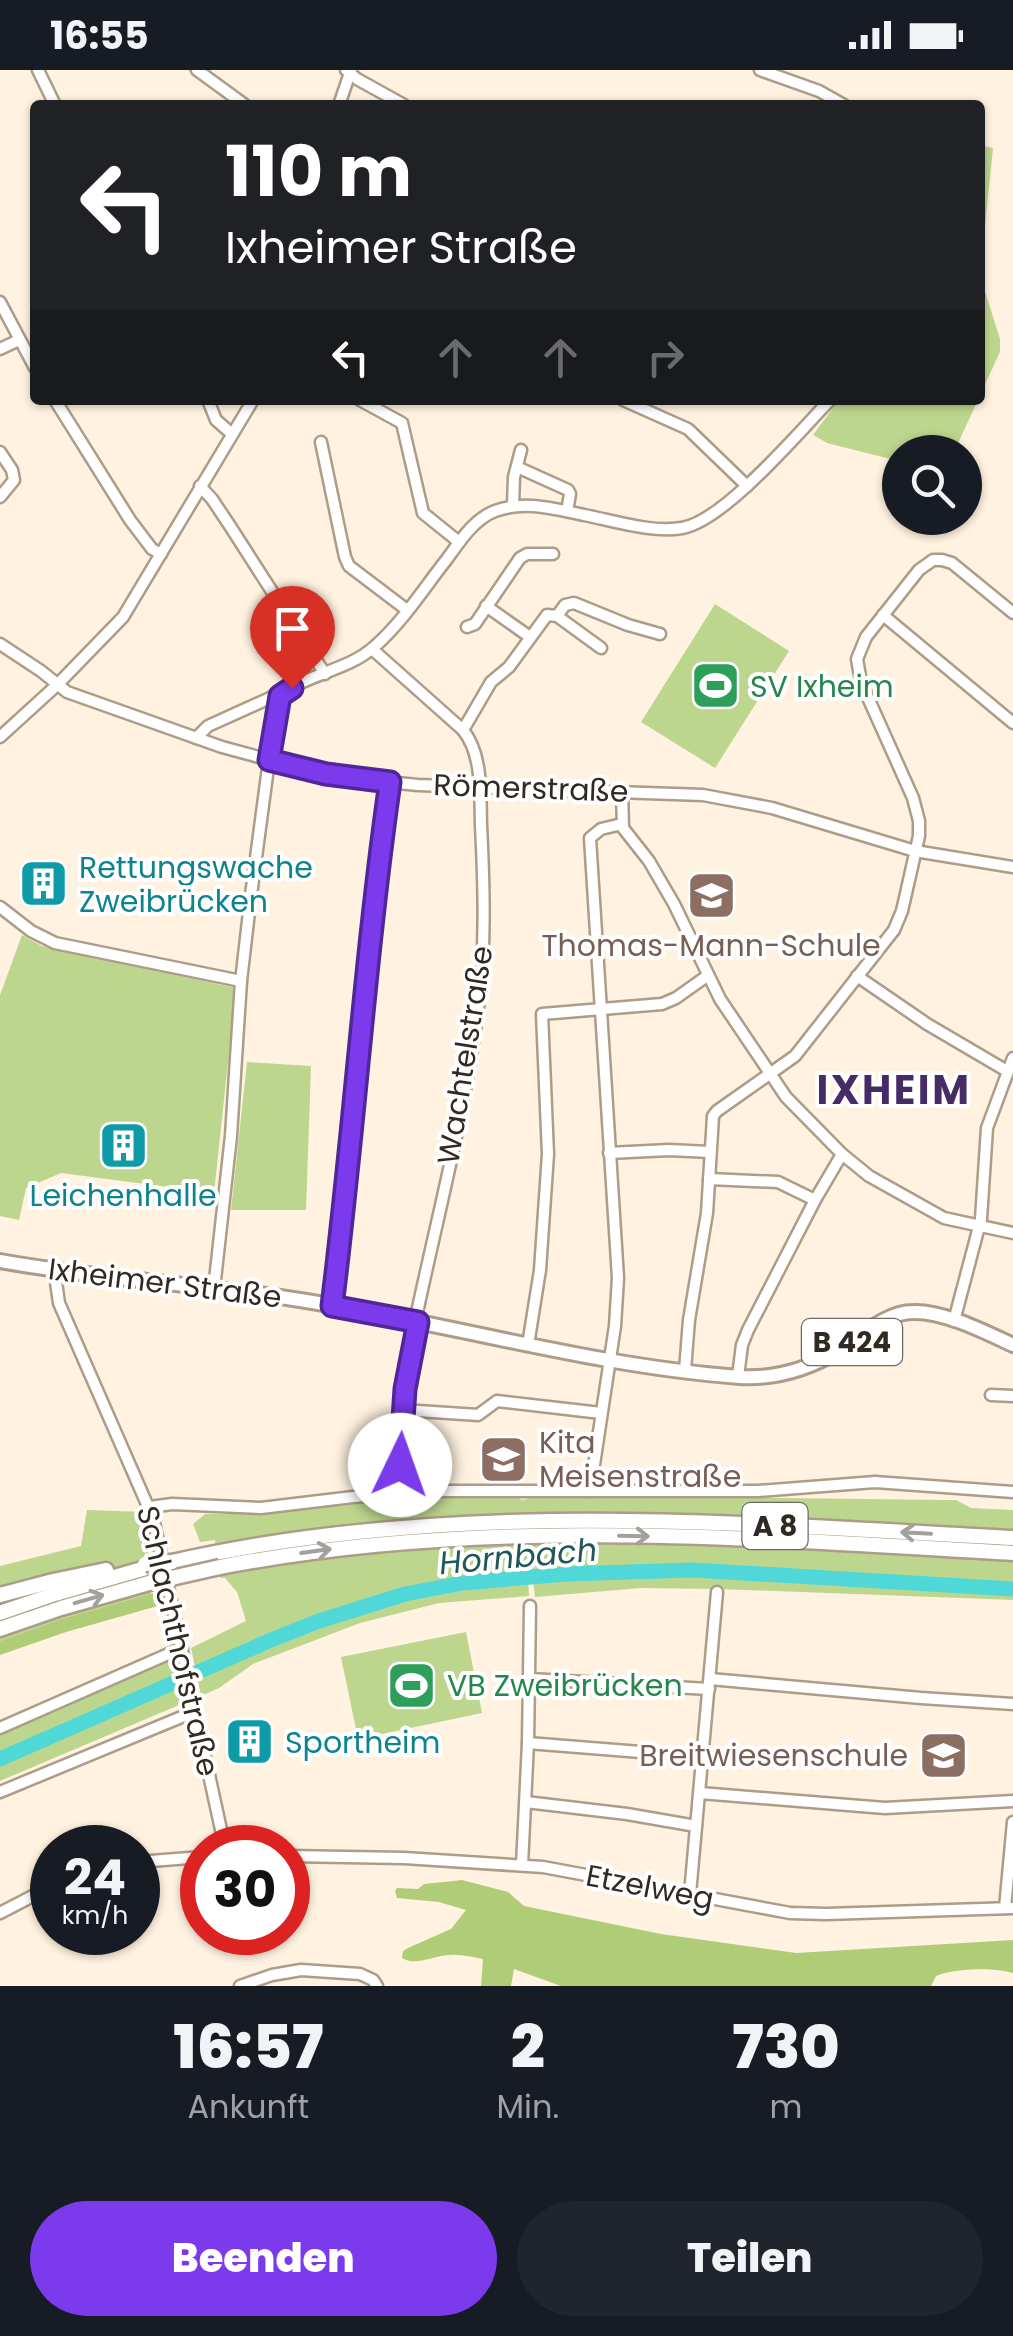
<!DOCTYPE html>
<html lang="de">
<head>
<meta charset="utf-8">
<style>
	:root { --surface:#171b24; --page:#20242c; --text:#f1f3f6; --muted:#9ea1a6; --accent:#7c3aed }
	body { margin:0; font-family:Poppins,sans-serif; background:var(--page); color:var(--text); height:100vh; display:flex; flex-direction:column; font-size:38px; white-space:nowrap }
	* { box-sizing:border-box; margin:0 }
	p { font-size:32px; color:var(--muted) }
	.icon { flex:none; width:55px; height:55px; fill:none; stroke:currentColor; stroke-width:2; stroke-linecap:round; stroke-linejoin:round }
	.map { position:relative; height:1916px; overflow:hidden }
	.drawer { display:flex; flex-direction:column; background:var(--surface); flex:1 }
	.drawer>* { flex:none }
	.top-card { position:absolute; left:30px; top:30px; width:955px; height:305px; border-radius:10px; box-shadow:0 2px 8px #0004; background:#202124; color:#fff; overflow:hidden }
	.controls { position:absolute; left:882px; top:365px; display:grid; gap:20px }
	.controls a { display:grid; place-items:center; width:100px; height:100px; border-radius:50%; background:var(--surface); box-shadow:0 2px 8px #0004; font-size:50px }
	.speed { position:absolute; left:30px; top:1755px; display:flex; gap:20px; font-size:50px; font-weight:700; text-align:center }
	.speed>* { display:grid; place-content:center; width:130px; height:130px; border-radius:50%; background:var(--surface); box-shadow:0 2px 8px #0004; line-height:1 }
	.speed small { font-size:25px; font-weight:400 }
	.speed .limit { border:15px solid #d22; background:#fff; color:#111 }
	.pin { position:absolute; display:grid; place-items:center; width:85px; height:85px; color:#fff; margin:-102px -42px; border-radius:50% 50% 50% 0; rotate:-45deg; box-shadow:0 0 10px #0007 }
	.pin .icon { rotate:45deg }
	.me { position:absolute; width:110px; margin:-55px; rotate:3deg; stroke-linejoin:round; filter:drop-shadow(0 0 8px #0008) }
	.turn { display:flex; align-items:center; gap:35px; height:210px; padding:0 30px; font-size:45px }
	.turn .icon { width:130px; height:130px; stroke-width:2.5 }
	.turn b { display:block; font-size:70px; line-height:85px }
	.lanes { display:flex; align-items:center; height:95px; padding:0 30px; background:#0003; justify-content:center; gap:50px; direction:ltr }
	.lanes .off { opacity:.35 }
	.eta { display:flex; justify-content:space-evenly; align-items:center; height:170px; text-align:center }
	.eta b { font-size:60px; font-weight:800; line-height:70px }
	.action { display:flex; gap:20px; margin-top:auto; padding:20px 30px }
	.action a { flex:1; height:115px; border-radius:60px; background:var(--accent); color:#fff; font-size:40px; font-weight:800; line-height:115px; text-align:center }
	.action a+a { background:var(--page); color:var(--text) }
	.status { display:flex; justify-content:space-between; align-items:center; height:70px; padding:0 50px; background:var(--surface); direction:ltr }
	.status svg { height:28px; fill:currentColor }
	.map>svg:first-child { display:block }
	.green { fill:#bdd68d }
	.forest { fill:#afcc76 }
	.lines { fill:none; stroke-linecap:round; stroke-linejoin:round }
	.river { stroke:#50d8d8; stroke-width:15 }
	.minor-casing { stroke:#ad9d88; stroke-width:15 }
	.major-casing { stroke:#ad9d88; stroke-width:18 }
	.highway-casing { stroke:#ad9d88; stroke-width:19 }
	.minor { stroke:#fff; stroke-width:10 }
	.major { stroke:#fff; stroke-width:12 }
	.highway { stroke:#fff; stroke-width:14 }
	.highway-bridge-casing { stroke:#ad9d88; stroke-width:19; stroke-linecap:butt }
	.highway-bridge { stroke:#fff; stroke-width:14 }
	.oneway { stroke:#a29f9c }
	.route-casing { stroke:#51269a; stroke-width:25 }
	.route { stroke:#7c3aed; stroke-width:18 }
	.labels { text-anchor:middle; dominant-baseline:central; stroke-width:8; stroke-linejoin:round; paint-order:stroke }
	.shield { fill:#fff; stroke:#6e6a64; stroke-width:2.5 }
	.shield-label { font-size:28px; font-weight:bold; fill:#302a22 }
	.leisure-label { font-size:30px; fill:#27864d; stroke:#fff; text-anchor:start }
	.street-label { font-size:30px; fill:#302a22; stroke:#fff }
	.culture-label { font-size:30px; fill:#0d838f; stroke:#fff; text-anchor:start }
	.education-label { font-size:30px; fill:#785e54; stroke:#fff }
	.water-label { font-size:32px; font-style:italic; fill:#1f5858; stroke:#fff }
	.district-label { font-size:40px; font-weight:bold; letter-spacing:2.5px; fill:#452c67; stroke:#fff }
</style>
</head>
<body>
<div class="status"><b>16:55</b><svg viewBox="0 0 49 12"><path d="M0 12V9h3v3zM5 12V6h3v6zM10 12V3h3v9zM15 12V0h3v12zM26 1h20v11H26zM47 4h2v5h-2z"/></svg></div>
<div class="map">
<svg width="1013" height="1916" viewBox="0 0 1013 1916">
	<rect width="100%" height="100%" fill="#fff2e0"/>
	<g class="green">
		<path d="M980 75 993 78 981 195 982 212 1000 269V282L980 325Z"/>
		<path d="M839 330H978L954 382H900V433L898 435 889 431 898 400V391L827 373 813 365Z"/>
		<path d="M715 534 789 581 715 698 641 652Z"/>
		<path d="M22 865 42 876 236 918 214 1123 61 1103 26 1118 19 1150 0 1146V925Z"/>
		<path d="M247 992 311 996 306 1140H231Z"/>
		<path d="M519 1425 521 1430 528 1429 531 1425 947 1430H956L971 1438 1013 1440V1530L719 1519 641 1518 535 1527 531 1492H527L529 1526 439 1533 360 1553 253 1594 219 1618 201 1626 191 1578 246 1551 237 1522 225 1508H221L215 1470 200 1472 193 1454 205 1444H254L427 1427Z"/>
		<path d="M87 1440 145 1442 149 1483 144 1484 151 1524 61 1549 0 1571V1496L81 1476Z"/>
		<path d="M466 1562 482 1643 358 1669 341 1587Z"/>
		<path d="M176 1588 186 1632 0 1711V1665Z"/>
	</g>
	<g class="forest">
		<path d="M161 1521V1533L154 1537 66 1562 0 1585V1571L61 1549Z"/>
		<path d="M462 1810 508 1822 524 1836 661 1864 796 1883 1013 1870V1903C995 1897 953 1898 936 1906L931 1916H561L514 1899 511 1916H481L483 1889C472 1887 461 1884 450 1885 434 1885 416 1897 402 1888L403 1881 408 1878 451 1859 466 1840 439 1832 397 1828 395 1821 397 1818 418 1819 424 1814Z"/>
	</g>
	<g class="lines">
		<path class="river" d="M0 1689 271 1570 319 1551 405 1524 463 1513 566 1504 693 1500 1013 1519"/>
		<defs>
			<g id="minor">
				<path d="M38 0 55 35"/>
				<path d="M197 0 245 35"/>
				<path d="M346 0 357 9 404 35"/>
				<path d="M760 0 819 21 844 35"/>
				<path d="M339 35 351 0"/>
				<path d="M0 232 35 298"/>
				<path d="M0 279 19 270"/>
				<path d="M55 330 130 450 152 479 161 484"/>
				<path d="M208 330 216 350 232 364"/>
				<path d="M360 330 402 353 423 443 459 472"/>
				<path d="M623 330 688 359 747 416"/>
				<path d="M321 372 345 487 349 496 407 540"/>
				<path d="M0 382 12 400 14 410 0 427"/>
				<path d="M517 397 568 420 570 424 567 441"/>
				<path d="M200 416 212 429 230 456 325 604"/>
				<path d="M513 435 514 407 521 380"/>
				<path d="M486 536 530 567"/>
				<path d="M883 545 1013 653"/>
				<path d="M557 546 565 535 574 533 628 555 660 564"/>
				<path d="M467 557 475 554 520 488 527 484H553"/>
				<path d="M0 574 41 601 67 622 222 677 296 697 356 709 418 715 703 725 772 738 915 781 1013 797"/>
				<path d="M372 579 463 660C483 685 480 724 481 755 484 816 486 877 478 938 465 1043 437 1148 415 1252"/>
				<path d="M463 660 491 612 509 597 547 545 557 546 601 578"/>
				<path d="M0 667 57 615 123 547 253 330"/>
				<path d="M196 668 208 656 272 627"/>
				<path d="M622 721 623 758 649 791 674 834 720 929 786 1027 842 1084 869 1106 944 1148 1013 1163"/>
				<path d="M0 837 31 861 55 873 241 911"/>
				<path d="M857 906 927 954 1007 1001"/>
				<path d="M609 1083 669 1080 710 1082"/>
				<path d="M709 1109 778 1112 815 1130"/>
				<path d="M57 1201 56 1212 59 1233 153 1448 225 1778"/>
				<path d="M214 1219 231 1066 241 911 251 825 272 668 280 626C308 603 347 601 374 577 402 553 424 518 447 489 460 471 474 449 495 441 525 430 554 439 584 445 615 451 651 463 682 458 724 451 798 363 830 330"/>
				<path d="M333 1236C354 1062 367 887 389 713"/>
				<path d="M954 1251 981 1149 987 1058 1013 988"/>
				<path d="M528 1275 540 1200 548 1084 542 944 662 934 676 928 707 906"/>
				<path d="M685 1300 689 1250 707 1143 713 1046 717 1041 795 986 894 860 902 841 919 766V751L913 728 861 612 857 589 866 567 919 500 933 490H942L952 493 1013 543"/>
				<path d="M738 1306 742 1275 748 1260 815 1130 842 1084"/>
				<path d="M991 1325 1013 1326"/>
				<path d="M403 1340 478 1345 497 1331 601 1343"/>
				<path d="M590 1421 615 1256 618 1208 590 768 601 759 622 754"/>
				<path d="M398 1423 405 1319 419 1253"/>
				<path d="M150 1437 172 1434 261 1438 353 1427 433 1421H758L875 1412 1013 1422"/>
				<path d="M530 1609 709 1619"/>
				<path d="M710 1609 921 1628 1013 1634"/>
				<path d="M0 1658 182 1578"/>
				<path d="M528 1673 703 1687"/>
				<path d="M0 1722 196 1641"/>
				<path d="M700 1723 885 1738 1013 1731"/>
				<path d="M526 1732 627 1744 696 1756"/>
				<path d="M288 1786 404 1788 543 1797 790 1843 826 1844 1013 1838"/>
				<path d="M138 1792 202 1787"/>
				<path d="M522 1795 528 1673 530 1536"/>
				<path d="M690 1824 717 1522"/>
				<path d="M1005 1838 1013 1752"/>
				<path d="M0 1843 52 1816"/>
				<path d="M240 1916 272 1905 301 1900 360 1904 373 1910 377 1916"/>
			</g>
			<path id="major" d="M0 1191C99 1209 201 1214 300 1230 447 1253 591 1296 740 1307 777 1309 809 1299 840 1280 862 1266 886 1242 913 1242 944 1241 985 1262 1013 1275"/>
			<g id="highway">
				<path d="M172 1492C449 1429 732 1453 1013 1468"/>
				<path d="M220 1497C481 1446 749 1468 1013 1483"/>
				<path d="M0 1525 53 1511 106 1500"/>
				<path d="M0 1543 55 1524 146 1498"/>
				<path d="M0 1559 61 1538 149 1513"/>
			</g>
		</defs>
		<use href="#minor" class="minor-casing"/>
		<use href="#major" class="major-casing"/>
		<use href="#highway" class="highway-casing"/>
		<use href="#minor" class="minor"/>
		<use href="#major" class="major"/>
		<use href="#highway" class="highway"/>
		<defs>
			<g id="highway-bridge">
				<path d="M145 1494 172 1492"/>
				<path d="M149 1513 220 1497"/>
			</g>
		</defs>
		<use href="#highway-bridge" class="highway-bridge-casing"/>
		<use href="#highway-bridge" class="highway-bridge"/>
	</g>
	<defs><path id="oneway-shaft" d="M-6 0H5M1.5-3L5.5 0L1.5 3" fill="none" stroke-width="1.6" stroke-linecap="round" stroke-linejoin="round" transform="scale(2.5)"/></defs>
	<g class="oneway">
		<use href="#oneway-shaft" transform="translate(916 1463) rotate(-177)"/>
		<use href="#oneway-shaft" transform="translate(634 1466) rotate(1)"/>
		<use href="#oneway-shaft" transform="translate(316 1481) rotate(-8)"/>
		<use href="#oneway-shaft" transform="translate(89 1529) rotate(-16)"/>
	</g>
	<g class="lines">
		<defs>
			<path id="route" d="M292 618 280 626 269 690 326 704 390 712C365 886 354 1062 332 1236L418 1252 405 1319 400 1395"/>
		</defs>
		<use href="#route" class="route-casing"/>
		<use href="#route" class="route"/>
	</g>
	<defs>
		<symbol id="stadium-square" viewBox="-11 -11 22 22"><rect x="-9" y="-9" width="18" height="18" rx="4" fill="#2e9e5b" stroke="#fff"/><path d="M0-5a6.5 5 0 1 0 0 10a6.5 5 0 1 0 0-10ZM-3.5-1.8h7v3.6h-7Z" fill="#fff"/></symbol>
		<symbol id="building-square" viewBox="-11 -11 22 22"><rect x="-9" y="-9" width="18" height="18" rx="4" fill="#0f9aa8" stroke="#fff"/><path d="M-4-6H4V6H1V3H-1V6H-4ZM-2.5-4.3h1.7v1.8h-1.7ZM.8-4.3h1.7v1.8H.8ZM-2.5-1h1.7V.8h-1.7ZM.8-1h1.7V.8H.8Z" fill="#fff"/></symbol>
		<symbol id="school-square" viewBox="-11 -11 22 22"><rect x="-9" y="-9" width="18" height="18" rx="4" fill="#8d6e63" stroke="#fff"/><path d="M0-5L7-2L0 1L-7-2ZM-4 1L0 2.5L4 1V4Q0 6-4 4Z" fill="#fff"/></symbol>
	</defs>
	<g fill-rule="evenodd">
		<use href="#stadium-square" x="688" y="588" width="55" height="55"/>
		<use href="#building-square" x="16" y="786" width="55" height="55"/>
		<use href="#school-square" x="684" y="798" width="55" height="55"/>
		<use href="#building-square" x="96" y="1048" width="55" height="55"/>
		<use href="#school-square" x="476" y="1362" width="55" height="55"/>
		<use href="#stadium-square" x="384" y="1588" width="55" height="55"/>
		<use href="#building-square" x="222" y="1644" width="55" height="55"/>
		<use href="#school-square" x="916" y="1658" width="55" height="55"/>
	</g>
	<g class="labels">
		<g class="shield">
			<rect x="802" y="1249" width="100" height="46" rx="8"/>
			<rect x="742.5" y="1433" width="65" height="46" rx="8"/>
		</g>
		<g class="shield-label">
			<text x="852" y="1272">B 424</text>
			<text x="775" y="1456">A 8</text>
		</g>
		<g class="leisure-label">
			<text x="750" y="616">SV Ixheim</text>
			<text x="447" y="1615">VB Zweibrücken</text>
		</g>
		<g class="street-label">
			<text transform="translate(531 718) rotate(2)">Römerstraße</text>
			<text transform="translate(465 985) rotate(-81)">Wachtelstraße</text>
			<text transform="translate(165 1213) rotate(7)">Ixheimer Straße</text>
			<text transform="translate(178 1571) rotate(77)">Schlachthofstraße</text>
			<text transform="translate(650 1817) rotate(11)">Etzelweg</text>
		</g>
		<g class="culture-label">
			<text x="79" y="797">Rettungswache<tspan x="79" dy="34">Zweibrücken</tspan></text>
			<text x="123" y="1125" text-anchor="middle">Leichenhalle</text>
			<text x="285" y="1672">Sportheim</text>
		</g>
		<g class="education-label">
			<text x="711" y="875">Thomas-Mann-Schule</text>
			<text x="539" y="1372" text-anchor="start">Kita<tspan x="539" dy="34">Meisenstraße</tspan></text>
			<text x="908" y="1685" text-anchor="end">Breitwiesenschule</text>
		</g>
		<g class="water-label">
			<text transform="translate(518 1486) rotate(-5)">Hornbach</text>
		</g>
		<g class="district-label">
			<text x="894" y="1020">IXHEIM</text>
		</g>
	</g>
</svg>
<div class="controls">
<a><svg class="icon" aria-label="search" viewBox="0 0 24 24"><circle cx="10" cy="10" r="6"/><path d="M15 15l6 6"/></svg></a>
</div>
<div class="speed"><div>24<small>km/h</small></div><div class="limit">30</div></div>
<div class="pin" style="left:292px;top:618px;background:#d93025"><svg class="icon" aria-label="arrive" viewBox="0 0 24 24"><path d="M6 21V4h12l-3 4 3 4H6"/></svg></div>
<svg class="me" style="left:400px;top:1395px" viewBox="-20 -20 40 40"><circle r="19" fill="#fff"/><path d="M0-13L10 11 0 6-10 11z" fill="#7c3aed"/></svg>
<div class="top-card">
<div class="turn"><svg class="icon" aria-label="left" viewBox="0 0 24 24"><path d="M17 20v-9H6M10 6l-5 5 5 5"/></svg><div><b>110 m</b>Ixheimer Straße</div></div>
<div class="lanes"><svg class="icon" aria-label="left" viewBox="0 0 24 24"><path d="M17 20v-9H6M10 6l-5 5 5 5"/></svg><svg class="icon off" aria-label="ahead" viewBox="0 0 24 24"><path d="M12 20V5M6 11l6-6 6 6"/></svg><svg class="icon off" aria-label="ahead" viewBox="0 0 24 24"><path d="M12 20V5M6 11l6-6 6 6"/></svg><svg class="icon off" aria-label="right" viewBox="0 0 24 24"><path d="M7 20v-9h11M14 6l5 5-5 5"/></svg></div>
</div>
</div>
<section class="drawer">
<div class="eta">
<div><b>16:57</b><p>Ankunft</p></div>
<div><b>2</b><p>Min.</p></div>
<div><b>730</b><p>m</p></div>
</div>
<div class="action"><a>Beenden</a><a>Teilen</a></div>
</section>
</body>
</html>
